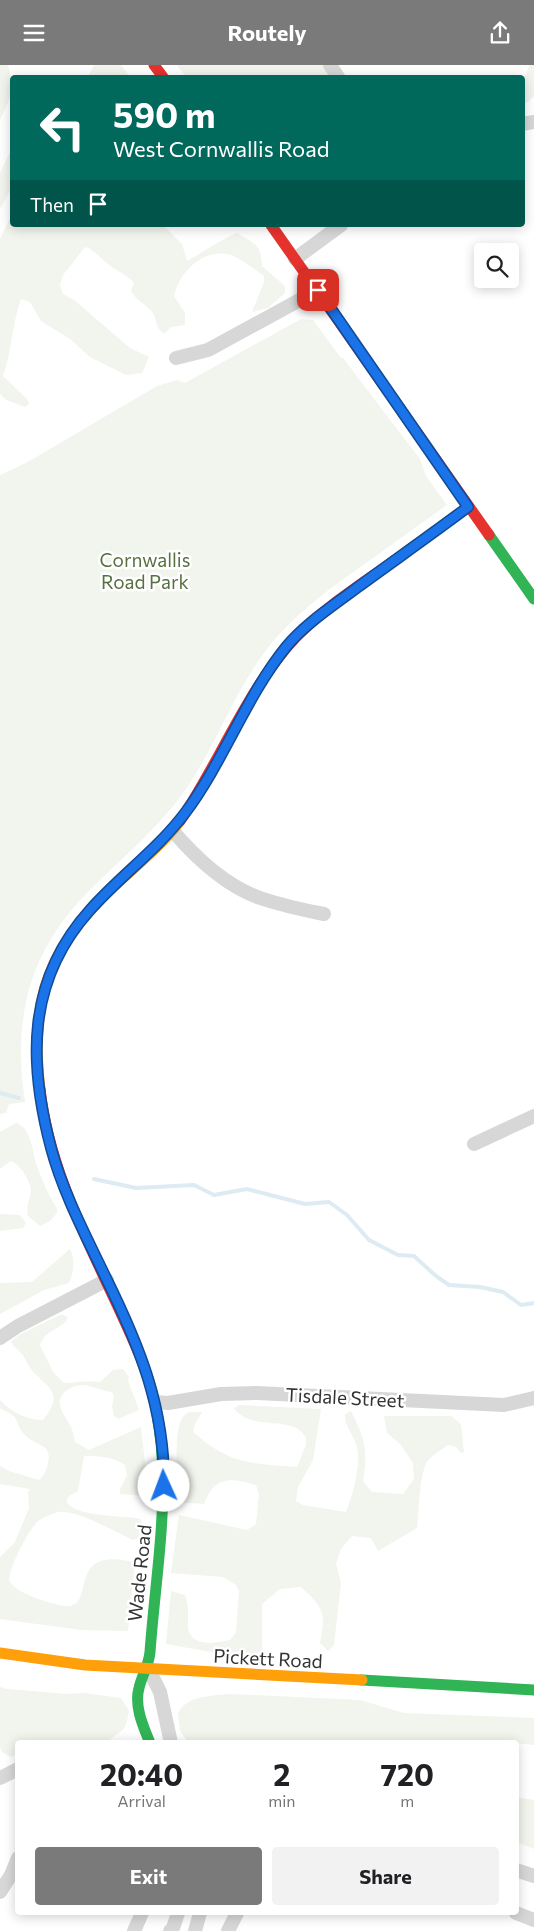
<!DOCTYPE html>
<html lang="en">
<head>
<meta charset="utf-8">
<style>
	:root { --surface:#fff; --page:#f2f2f2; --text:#202124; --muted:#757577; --accent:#7a7a7a }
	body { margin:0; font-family:Commissioner,sans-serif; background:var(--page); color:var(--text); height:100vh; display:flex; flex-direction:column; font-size:19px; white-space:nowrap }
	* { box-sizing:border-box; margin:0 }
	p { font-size:16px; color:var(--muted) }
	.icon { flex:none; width:28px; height:28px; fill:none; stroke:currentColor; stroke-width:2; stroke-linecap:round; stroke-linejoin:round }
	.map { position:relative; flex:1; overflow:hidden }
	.details { position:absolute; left:15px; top:1675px; width:504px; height:175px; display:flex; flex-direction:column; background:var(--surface); border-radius:5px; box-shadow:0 2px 12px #0003 }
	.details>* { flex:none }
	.hud { position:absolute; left:10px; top:10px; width:515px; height:152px; border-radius:5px; box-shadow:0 2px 12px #0003; background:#00695c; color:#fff; overflow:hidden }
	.fabs { position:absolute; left:474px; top:178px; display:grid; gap:10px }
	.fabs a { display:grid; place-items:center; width:45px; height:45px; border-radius:5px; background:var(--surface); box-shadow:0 2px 12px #0003; font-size:25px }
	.pin { position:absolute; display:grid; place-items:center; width:42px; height:42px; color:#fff; margin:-21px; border-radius:10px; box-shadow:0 2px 8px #0006 }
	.me { position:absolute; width:55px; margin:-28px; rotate:358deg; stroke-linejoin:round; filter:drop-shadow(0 0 4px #0008) }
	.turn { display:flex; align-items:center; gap:18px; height:105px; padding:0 20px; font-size:22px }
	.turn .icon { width:65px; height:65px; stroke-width:2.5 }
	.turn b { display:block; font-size:35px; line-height:42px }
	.then { display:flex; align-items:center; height:48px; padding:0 20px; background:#0003; gap:10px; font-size:19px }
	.eta { display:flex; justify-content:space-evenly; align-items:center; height:85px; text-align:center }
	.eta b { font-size:30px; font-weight:700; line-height:35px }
	.button { display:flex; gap:10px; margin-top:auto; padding:10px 20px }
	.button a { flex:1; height:58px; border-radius:5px; background:var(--accent); color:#fff; font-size:20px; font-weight:700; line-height:58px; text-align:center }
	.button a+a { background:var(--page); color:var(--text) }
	header { display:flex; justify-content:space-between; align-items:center; height:65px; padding:0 20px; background:var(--accent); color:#fff; font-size:22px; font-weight:700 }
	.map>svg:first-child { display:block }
	.green { fill:#f1f5ed }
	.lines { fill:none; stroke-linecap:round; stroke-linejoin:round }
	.stream { stroke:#ddebf3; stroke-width:4 }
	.street { stroke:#d7d7d7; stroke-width:14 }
	.fast { stroke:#30b455; stroke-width:11 }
	.slow { stroke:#ff9f0a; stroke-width:11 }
	.jam { stroke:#e5322d; stroke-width:11 }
	.route-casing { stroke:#114b97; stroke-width:12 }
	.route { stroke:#1a73e8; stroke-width:9 }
	.labels { text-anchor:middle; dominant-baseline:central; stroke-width:5; stroke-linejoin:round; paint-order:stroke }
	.park-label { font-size:19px; fill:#56703f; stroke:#fff }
	.street-label { font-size:19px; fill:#333; stroke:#fff }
</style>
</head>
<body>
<header><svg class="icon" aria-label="menu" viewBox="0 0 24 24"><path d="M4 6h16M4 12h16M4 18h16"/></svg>Routely<svg class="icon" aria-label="share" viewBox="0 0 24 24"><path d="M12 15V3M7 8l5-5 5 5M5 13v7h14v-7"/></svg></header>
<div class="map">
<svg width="534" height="1866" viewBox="0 0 534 1866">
	<rect width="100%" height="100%" fill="#fff"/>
	<g class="green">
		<path d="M0 0H8C15 26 11 31 0 55Z"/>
		<path d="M94 0H121L130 12H88Z"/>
		<path d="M177 0H323L331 12H186Z"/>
		<path d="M529 0H534V31L528 37 523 39 522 12 526 10Z"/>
		<path d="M12 83V122L0 144V108Z"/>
		<path d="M12 149V160H163L182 179 187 196C204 187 219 175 237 168 255 179 261 179 262 201L285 221V228L268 243 252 247 264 217V211C254 204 242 194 231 190 204 182 179 207 174 231L185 248V260L171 262 164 269C154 261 158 257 153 248 147 239 134 235 131 225L134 218C127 209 116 206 108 199 100 193 94 184 85 182L63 210 60 220 63 229 74 235 130 283 149 292 142 308 126 310 90 292 70 274 41 256 30 237 21 234C12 259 12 286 3 311L28 335 29 339 25 342 6 335 0 329V174Z"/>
		<path d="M301 254 313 255 341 293H343L420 394 426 411 447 440C420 459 393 479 366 498 325 527 287 554 259 595 228 640 211 692 178 735 151 770 115 799 84 831 27 891 13 957 25 1037L9 1039 6 1048 0 1049V410L26 398 157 321 177 315 185 318Z"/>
		<path d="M16 1058C21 1060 25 1063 27 1068 33 1078 33 1091 37 1101 42 1116 49 1130 57 1144V1148L50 1156 40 1161 28 1151C26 1138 30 1137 31 1126 31 1117 20 1099 11 1096L0 1104V1067Z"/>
		<path d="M0 1149 20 1150 26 1158 23 1163 0 1166Z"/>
		<path d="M70 1184C75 1193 74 1208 69 1218L44 1225 0 1249V1218L32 1217Z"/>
		<path d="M62 1249 68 1253C61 1265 44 1265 40 1280L53 1307 64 1318C76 1318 88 1315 100 1317L113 1305 123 1304 129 1312 128 1316 139 1345 118 1354 114 1351 112 1341 114 1331 112 1327C102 1326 93 1321 84 1320 71 1320 55 1329 61 1344 63 1350 68 1356 71 1362 73 1366 74 1372 75 1377L89 1385 141 1362 146 1406V1431L120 1429V1424L127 1410 125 1400C111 1391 100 1391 84 1391L78 1426 69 1431 66 1436C75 1453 124 1450 141 1454L142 1459 138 1473 133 1475C116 1467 77 1445 59 1447 53 1448 43 1453 38 1456 31 1461 5 1508 10 1517 17 1529 51 1539 65 1541 92 1544 74 1500 105 1495 114 1493 126 1496 135 1497L128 1566 81 1565 0 1554V1492L15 1477 29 1443 28 1427 30 1424 0 1419V1401L9 1406 39 1415C44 1411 45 1407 47 1402 54 1378 39 1383 26 1371 20 1366 19 1361 16 1354 13 1349 5 1346 0 1343V1335C11 1347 27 1355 43 1355 66 1327 47 1323 30 1303 27 1298 25 1293 22 1289 18 1284 14 1283 11 1277L19 1270Z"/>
		<path d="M238 1340 321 1344 313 1395 298 1422 296 1436 303 1440 346 1447C353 1431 361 1399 357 1382 354 1370 344 1361 345 1349L351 1346C365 1374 368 1385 363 1416L372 1427 403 1429 414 1414 413 1398 401 1380 387 1368 384 1351H451L461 1359 464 1387 461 1388 456 1382 448 1380C441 1385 432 1390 427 1397 419 1410 419 1448 417 1463L378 1486 371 1473 352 1471 341 1484 336 1498 341 1518 334 1580 328 1586 320 1578C326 1548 324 1543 301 1522L280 1524 262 1539V1585L259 1589 211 1587 166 1579 171 1526 185 1530C189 1541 188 1549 188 1561 189 1583 216 1578 230 1575L236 1567 239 1526 236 1520 223 1512 171 1508 179 1450 247 1465 256 1459 259 1429 256 1420C231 1413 215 1410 204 1439L178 1437C178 1420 172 1363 184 1351 189 1345 196 1347 202 1347L195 1359 193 1367C203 1375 213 1384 225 1389 245 1400 275 1400 297 1402L306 1380V1372C303 1368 298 1363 294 1362 272 1354 252 1363 234 1344Z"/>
		<path d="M0 1622 7 1624 68 1629 84 1628 121 1633 129 1646 126 1660 123 1665 109 1675 18 1678 17 1689 11 1692 2 1687 0 1682Z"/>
		<path d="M230 1629 360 1635 404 1648 534 1653V1680L485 1675 481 1678 188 1677 180 1666 178 1648C188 1630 211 1631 230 1629Z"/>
		<path d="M516 1732 534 1735V1784L516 1777Z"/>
	</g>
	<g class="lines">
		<g class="stream">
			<path d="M0 1028 19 1033"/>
			<path d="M94 1114 136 1123 194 1120 214 1130 247 1124 305 1139 329 1137 347 1150 369 1175 398 1190 414 1191 436 1211 449 1220 480 1222 503 1227 521 1240 534 1238"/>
		</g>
		<g class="street">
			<path d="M330 0 338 12"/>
			<path d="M522 59 534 57"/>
			<path d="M295 194 341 160"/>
			<path d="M176 293 208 285 318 225"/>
			<path d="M172 765C195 792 226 821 260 833 281 840 303 845 324 849"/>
			<path d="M474 1079 534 1051"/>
			<path d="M0 1273 18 1261 107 1215"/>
			<path d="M156 1337 168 1338 221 1329 257 1328 504 1340 534 1333"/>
			<path d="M148 1603 160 1627 171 1678"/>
			<path d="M0 1713 18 1704"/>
			<path d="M516 1805 534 1811"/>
			<path d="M0 1827 11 1810 18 1793"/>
			<path d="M516 1848 534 1855"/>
			<path d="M134 1866 142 1848"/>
			<path d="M170 1866 173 1863 178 1848"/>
			<path d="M195 1866 200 1848"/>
			<path d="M228 1866 237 1848"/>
		</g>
		<g class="fast">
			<path d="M489 470 534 534"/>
			<path d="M395 495 468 442"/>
			<path d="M142 1296C179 1389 157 1490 150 1587 149 1600 142 1610 139 1623 134 1641 143 1661 150 1678"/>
			<path d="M362 1615 534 1625"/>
		</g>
		<g class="slow">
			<path d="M40 1024C29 935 49 881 115 820 137 800 162 780 180 756"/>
			<path d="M0 1588 85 1600 362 1615"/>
		</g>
		<g class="jam">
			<path d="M154 0 163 12"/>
			<path d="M271 160 489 470"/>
			<path d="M180 756C220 697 247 624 296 572 325 542 362 519 395 495"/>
			<path d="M40 1024C51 1122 106 1207 142 1296"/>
		</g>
	</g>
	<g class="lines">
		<defs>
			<path id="route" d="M164 1421C165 1344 140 1282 106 1213 86 1171 63 1128 51 1083 28 996 27 915 90 845 120 811 157 785 185 748 224 696 245 633 286 582 306 558 333 541 358 522 395 495 432 469 468 442L318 225"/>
		</defs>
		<use href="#route" class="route-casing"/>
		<use href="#route" class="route"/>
	</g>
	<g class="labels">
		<g class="park-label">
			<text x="145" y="494">Cornwallis<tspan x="145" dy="22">Road Park</tspan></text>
		</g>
		<g class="street-label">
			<text transform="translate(345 1332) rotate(3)">Tisdale Street</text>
			<text transform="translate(139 1508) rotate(-84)">Wade Road</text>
			<text transform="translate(268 1593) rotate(3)">Pickett Road</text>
		</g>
	</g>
</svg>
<div class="fabs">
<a><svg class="icon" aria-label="search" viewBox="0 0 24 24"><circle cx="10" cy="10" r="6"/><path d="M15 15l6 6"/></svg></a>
</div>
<div class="pin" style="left:318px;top:225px;background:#d93025"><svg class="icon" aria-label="arrive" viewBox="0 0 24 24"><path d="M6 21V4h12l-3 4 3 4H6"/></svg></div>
<svg class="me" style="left:164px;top:1421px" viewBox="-20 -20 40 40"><circle r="19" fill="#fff"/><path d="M0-13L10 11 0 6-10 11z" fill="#1a73e8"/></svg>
<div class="hud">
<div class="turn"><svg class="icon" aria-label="left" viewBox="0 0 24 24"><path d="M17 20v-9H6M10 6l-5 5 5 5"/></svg><div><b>590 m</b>West Cornwallis Road</div></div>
<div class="then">Then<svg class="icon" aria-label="arrive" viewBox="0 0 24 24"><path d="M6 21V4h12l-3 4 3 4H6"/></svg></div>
</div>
<section class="details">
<div class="eta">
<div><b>20:40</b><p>Arrival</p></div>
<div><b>2</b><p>min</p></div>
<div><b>720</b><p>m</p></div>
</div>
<div class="button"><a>Exit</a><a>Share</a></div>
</section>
</div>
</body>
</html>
